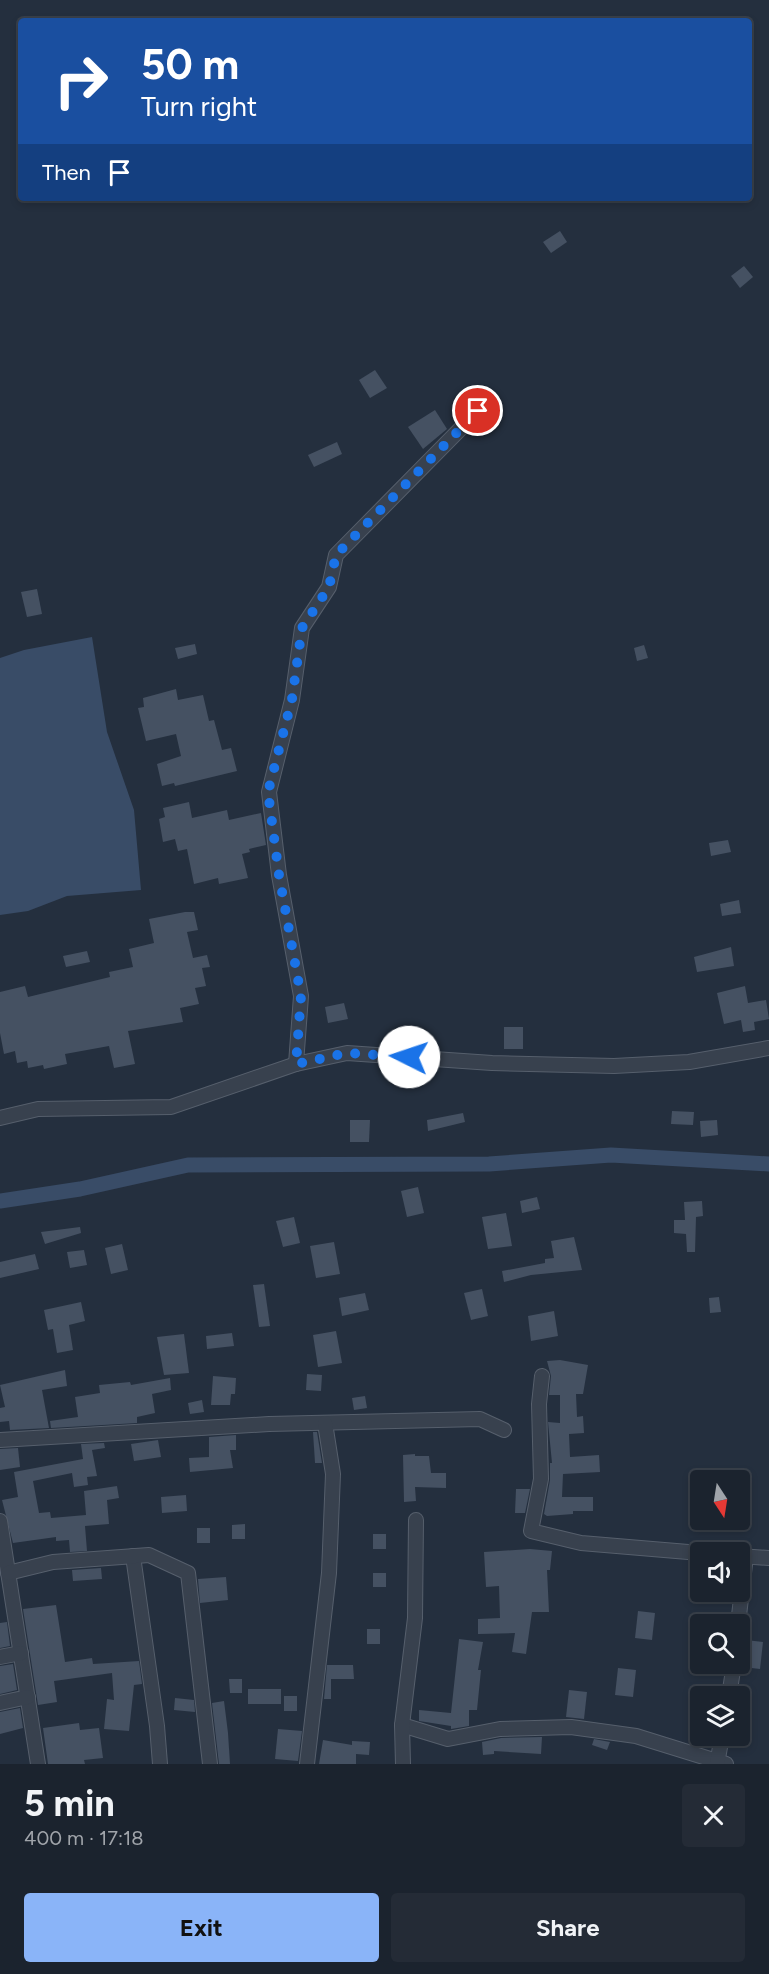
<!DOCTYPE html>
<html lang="en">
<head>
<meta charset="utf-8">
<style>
	:root { --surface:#1b232e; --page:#242b36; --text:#f1f3f6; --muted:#a0a4aa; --line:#39404a; --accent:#8ab4f8 }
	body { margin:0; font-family:Figtree,sans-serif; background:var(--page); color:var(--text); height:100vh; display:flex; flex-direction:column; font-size:22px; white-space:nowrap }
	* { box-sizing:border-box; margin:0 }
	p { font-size:20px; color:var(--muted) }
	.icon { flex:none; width:33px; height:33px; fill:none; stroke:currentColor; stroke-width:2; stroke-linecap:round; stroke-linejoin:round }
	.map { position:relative; height:1764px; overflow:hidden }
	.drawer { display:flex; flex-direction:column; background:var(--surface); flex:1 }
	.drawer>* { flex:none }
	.guide { position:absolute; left:18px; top:18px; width:734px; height:183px; border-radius:6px; box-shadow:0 3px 9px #0003,0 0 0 2px var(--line); background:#1a4fa0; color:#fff; overflow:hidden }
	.needle { width:39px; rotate:168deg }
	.fabs { position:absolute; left:690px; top:1470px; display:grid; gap:12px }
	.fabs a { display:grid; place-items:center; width:60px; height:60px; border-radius:6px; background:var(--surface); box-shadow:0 3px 9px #0003,0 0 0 2px var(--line); font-size:30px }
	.pin { position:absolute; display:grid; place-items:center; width:51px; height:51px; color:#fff; margin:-26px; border:3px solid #fff; border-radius:50%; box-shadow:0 2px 6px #0007 }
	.me { position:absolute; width:66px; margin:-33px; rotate:274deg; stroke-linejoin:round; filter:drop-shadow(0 0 4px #0008) }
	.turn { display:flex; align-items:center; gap:21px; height:126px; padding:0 24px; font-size:27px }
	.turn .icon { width:78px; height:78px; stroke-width:2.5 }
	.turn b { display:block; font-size:42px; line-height:51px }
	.then { display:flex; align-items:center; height:57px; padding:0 24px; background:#0003; gap:12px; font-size:22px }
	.round { display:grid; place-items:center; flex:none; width:63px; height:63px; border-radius:6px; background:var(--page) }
	.headline { display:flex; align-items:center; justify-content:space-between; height:102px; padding:0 24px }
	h1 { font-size:36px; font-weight:700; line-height:45px }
	.button { display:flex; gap:12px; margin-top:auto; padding:12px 24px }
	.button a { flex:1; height:69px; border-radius:6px; background:var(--accent); color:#111; font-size:24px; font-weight:700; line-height:69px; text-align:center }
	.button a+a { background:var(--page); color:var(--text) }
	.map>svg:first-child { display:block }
	.water { fill:#394c67 }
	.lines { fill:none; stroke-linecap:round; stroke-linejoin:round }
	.canal { stroke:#394c67; stroke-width:15 }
	.building { fill:#455162 }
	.street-casing { stroke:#565f6c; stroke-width:16 }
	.street { stroke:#38414e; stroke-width:14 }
	.route { stroke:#1a73e8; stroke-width:10; stroke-dasharray:0 18 }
</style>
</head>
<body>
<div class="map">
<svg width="769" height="1764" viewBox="0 0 769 1764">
	<rect width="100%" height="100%" fill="#242f3e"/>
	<path class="water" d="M92 637 107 732 134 810 141 890 67 896 28 911 0 915V658L24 650Z"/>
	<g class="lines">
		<path class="canal" d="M0 1201 80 1189 188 1165 489 1164 611 1155 769 1164"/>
	</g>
	<g class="building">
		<path d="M560 231 567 242 551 253 543 242Z"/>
		<path d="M744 266 753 277 740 288 731 276Z"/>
		<path d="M375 370 387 388 370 398 359 380Z"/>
		<path d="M435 410 447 429 423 449 408 427Z"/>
		<path d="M337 442 342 454 314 467 308 455Z"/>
		<path d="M37 589 42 614 27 617 21 592Z"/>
		<path d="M195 644 197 654 178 659 175 648Z"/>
		<path d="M644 645 648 658 637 661 634 648Z"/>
		<path d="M176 689 178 700 203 695 209 721 214 720 222 750 231 748 237 771 175 786 174 783 162 786 157 764 181 756 176 734 146 741 138 708 144 707 143 698Z"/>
		<path d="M189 802 192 818 227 810 229 820 261 813 266 845 249 849 250 852 242 854 248 878 219 884 218 878 194 884 187 849 178 851 175 839 163 842 159 819 165 817 163 808Z"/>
		<path d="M728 840 731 852 711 856 709 843Z"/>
		<path d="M739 900 741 913 722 916 720 904Z"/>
		<path d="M185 912H194L198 930 187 932 193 958 207 955 210 967 202 968 206 986 195 988 199 1004 180 1008 183 1022 128 1031 135 1064 114 1068 109 1046 65 1054 67 1064 44 1069 43 1065 28 1068 27 1061 17 1063 15 1051 4 1054 0 1033V992L25 986 28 997 110 977 109 972 133 967 129 949 154 943 149 919Z"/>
		<path d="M731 947 734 966 697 972 694 957Z"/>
		<path d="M87 951 90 962 66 967 63 956Z"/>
		<path d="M745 986 748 1003 766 1000 769 1019 754 1022 755 1030 743 1032 741 1020 724 1024 717 993Z"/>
		<path d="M344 1003 348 1019 328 1023 325 1007Z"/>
		<rect x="504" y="1027" width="19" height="22"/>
		<path d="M672 1111 694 1112 693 1125 671 1124Z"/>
		<path d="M463 1113 465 1122 428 1131 427 1120Z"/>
		<path d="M350 1120H370L369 1142H350Z"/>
		<path d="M717 1120 718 1135 701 1137 700 1121Z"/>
		<path d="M418 1187 424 1213 407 1217 401 1191Z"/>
		<path d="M537 1197 540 1209 522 1213 520 1201Z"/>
		<path d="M702 1201 703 1216 696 1217 695 1252H687L686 1234 674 1233V1220H685L684 1202Z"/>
		<path d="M506 1213 512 1246 488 1249 482 1217Z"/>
		<path d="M294 1217 300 1243 283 1247 276 1221Z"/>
		<path d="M80 1227 81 1233 45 1244 41 1232Z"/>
		<path d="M574 1237 582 1270 531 1275 504 1282 502 1271 545 1263V1259L554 1258 551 1241Z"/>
		<path d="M334 1242 340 1274 316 1278 310 1246Z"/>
		<path d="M122 1244 128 1270 111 1274 105 1248Z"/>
		<path d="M84 1250 87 1265 70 1268 67 1252Z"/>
		<path d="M35 1254 39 1269 0 1278V1262Z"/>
		<path d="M264 1284 270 1326 259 1327 253 1285Z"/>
		<path d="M482 1289 488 1316 471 1320 464 1293Z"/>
		<path d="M365 1293 369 1310 342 1316 339 1298Z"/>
		<path d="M719 1297 721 1312 710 1313 709 1298Z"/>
		<path d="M81 1302 85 1321 69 1325 73 1350 57 1353 53 1329 48 1330 44 1310Z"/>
		<path d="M554 1311 558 1336 531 1341 528 1316Z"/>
		<path d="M336 1331 342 1363 318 1367 313 1335Z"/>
		<path d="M232 1333 234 1346 207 1349 206 1336Z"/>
		<path d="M184 1334 189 1373 164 1375 157 1337Z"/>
		<path d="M560 1360 588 1365 583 1394H576L577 1417 583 1416 584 1433 569 1434 570 1457 599 1455 600 1472 563 1474 562 1497H593V1511H573V1514L547 1516 544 1514 550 1480V1463H552L548 1422 560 1423V1395H549L551 1376 547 1361Z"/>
		<path d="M65 1370 67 1386 42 1390 49 1428 10 1430 9 1421 0 1422V1408L5 1407 0 1385Z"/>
		<path d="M307 1374 322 1375 321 1391 306 1390Z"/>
		<path d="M213 1376 236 1378 235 1394H231L230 1405H211Z"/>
		<path d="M170 1378 171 1390 152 1394 155 1413 137 1417V1423L51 1428 50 1421 78 1417 75 1397 100 1393 99 1385 130 1382 131 1385Z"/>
		<path d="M365 1396 367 1408 354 1410 352 1398Z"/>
		<path d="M202 1400 204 1412 190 1414 188 1403Z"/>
		<path d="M313 1432H317L322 1463H315Z"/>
		<path d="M236 1435V1450H230L233 1468 190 1472 189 1458 209 1457V1437Z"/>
		<path d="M158 1440 161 1457 134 1461 131 1444Z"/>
		<path d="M104 1443 105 1448 92 1450 97 1476 87 1477 88 1485 74 1487 72 1473 33 1481 39 1513 50 1512 51 1518 86 1515 84 1491 117 1486 119 1498 107 1500 109 1524 85 1526 87 1551 70 1552 69 1540 56 1541V1537L13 1543 2 1500 18 1497 14 1472 83 1459 81 1444Z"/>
		<path d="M18 1448 20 1467 0 1470V1449Z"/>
		<path d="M415 1454V1456H429L431 1473H446V1488L415 1487 416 1501 404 1502 403 1455Z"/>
		<path d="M516 1489H530L525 1513H515Z"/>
		<path d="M186 1495 187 1511 162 1513 161 1497Z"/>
		<path d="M245 1524V1539H232V1525Z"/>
		<rect x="197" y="1528" width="13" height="15"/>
		<rect x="373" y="1534" width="13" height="15"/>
		<path d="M530 1549 552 1551 550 1570H547L549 1612H532L526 1654 512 1652 515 1633 478 1634V1619L500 1618 499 1586 486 1587 484 1552Z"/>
		<path d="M691 1561 700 1562V1585L688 1584Z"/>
		<path d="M101 1568 102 1579 73 1581 72 1570Z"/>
		<rect x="373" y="1573" width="13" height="14"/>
		<path d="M226 1577 228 1600 200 1603 198 1579Z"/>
		<path d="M56 1605 65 1662 92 1658 93 1664 139 1661 142 1684 134 1685 129 1731 104 1729 107 1699 114 1700 112 1673 54 1681 57 1702 38 1705 23 1609Z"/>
		<path d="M638 1611 655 1613 652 1640 635 1638Z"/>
		<path d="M7 1622 10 1646 0 1648V1623Z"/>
		<rect x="367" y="1629" width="13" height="15"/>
		<path d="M459 1639 483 1642 478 1670H481L477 1710H469V1726L451 1729V1726L419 1721V1710L451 1713Z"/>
		<path d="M746 1640 763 1642 760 1669 743 1667Z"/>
		<path d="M13 1664 17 1690 0 1694V1666Z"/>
		<path d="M327 1665H353L354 1679H331V1699H324Z"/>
		<path d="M618 1668 636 1670 633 1697 615 1695Z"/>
		<path d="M229 1679H242V1693H230Z"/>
		<rect x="248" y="1689" width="33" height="15"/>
		<path d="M569 1690 587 1692 584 1719 566 1717Z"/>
		<rect x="284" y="1696" width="13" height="15"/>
		<path d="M175 1698 194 1700 195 1712 174 1710Z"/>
		<path d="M224 1701 228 1733 230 1764H219L212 1703Z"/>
		<path d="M693 1707 700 1708V1742L689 1741Z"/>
		<path d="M20 1708 23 1728 0 1734V1712Z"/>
		<path d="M79 1723 80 1730 99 1728 103 1758 84 1760 85 1764H48L43 1728Z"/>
		<path d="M278 1729 302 1731 298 1761 275 1759Z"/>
		<path d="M542 1737 541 1754 494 1751V1754L483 1755 482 1742 501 1738Z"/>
		<path d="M594 1739 610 1742 607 1750 592 1745Z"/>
		<path d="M323 1740 352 1745V1741L370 1742 369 1755 356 1754V1764H319Z"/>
	</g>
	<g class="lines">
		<defs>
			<g id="street">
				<path d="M296 1064 301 996 279 875 269 792 292 700 302 628 329 587 336 555 478 411"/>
				<path d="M0 1118 38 1109 171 1107 296 1064 347 1053 492 1063 614 1066 689 1062 769 1048"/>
				<path d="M542 1376 539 1404 541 1479 531 1531 581 1543 700 1553"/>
				<path d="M0 1440 269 1424 480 1419 504 1430"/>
				<path d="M0 1521 38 1764"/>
				<path d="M133 1556 157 1726 160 1764"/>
				<path d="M740 1556 769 1558"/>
				<path d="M8 1573 53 1562 149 1555 188 1573 210 1764"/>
				<path d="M738 1624 746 1556"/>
				<path d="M0 1657 21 1653"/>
				<path d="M729 1696 734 1664"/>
				<path d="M0 1703 28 1697"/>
				<path d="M402 1725 448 1739 500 1729 571 1727 636 1736 726 1764"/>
				<path d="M307 1764 329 1573 333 1474 325 1423"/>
				<path d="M403 1764 402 1725 415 1618 416 1520"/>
				<path d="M717 1764 722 1736"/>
			</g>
		</defs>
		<use href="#street" class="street-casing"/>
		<use href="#street" class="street"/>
	</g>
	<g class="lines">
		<path class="route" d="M409 1057 347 1053 296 1064 301 996 279 875 268 792 292 699 302 628 329 587 336 555 478 411"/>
	</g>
</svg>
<div class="fabs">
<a><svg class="needle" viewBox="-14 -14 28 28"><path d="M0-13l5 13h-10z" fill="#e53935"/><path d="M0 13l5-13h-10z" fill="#a0a4aa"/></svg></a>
<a><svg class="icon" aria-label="sound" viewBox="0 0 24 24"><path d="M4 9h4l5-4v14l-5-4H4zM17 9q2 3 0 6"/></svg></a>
<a><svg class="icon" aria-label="search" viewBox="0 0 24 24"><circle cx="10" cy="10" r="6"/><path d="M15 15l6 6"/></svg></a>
<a><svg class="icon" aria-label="layers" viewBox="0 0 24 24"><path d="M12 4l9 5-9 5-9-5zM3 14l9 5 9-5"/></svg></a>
</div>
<div class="pin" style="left:478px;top:411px;background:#d93025"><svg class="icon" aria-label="arrive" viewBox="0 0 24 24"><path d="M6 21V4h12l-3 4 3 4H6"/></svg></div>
<svg class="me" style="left:409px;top:1057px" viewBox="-20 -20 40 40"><circle r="19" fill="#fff"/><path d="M0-13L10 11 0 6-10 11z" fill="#1a73e8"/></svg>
<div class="guide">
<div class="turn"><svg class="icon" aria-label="right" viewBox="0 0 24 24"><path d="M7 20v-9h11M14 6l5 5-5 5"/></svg><div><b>50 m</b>Turn right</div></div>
<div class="then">Then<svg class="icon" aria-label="arrive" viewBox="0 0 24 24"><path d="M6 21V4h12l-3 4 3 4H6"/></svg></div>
</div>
</div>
<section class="drawer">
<div class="headline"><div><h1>5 min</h1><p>400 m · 17:18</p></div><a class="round"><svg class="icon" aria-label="close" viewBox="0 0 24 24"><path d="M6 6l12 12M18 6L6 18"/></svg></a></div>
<div class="button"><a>Exit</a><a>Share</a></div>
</section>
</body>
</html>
